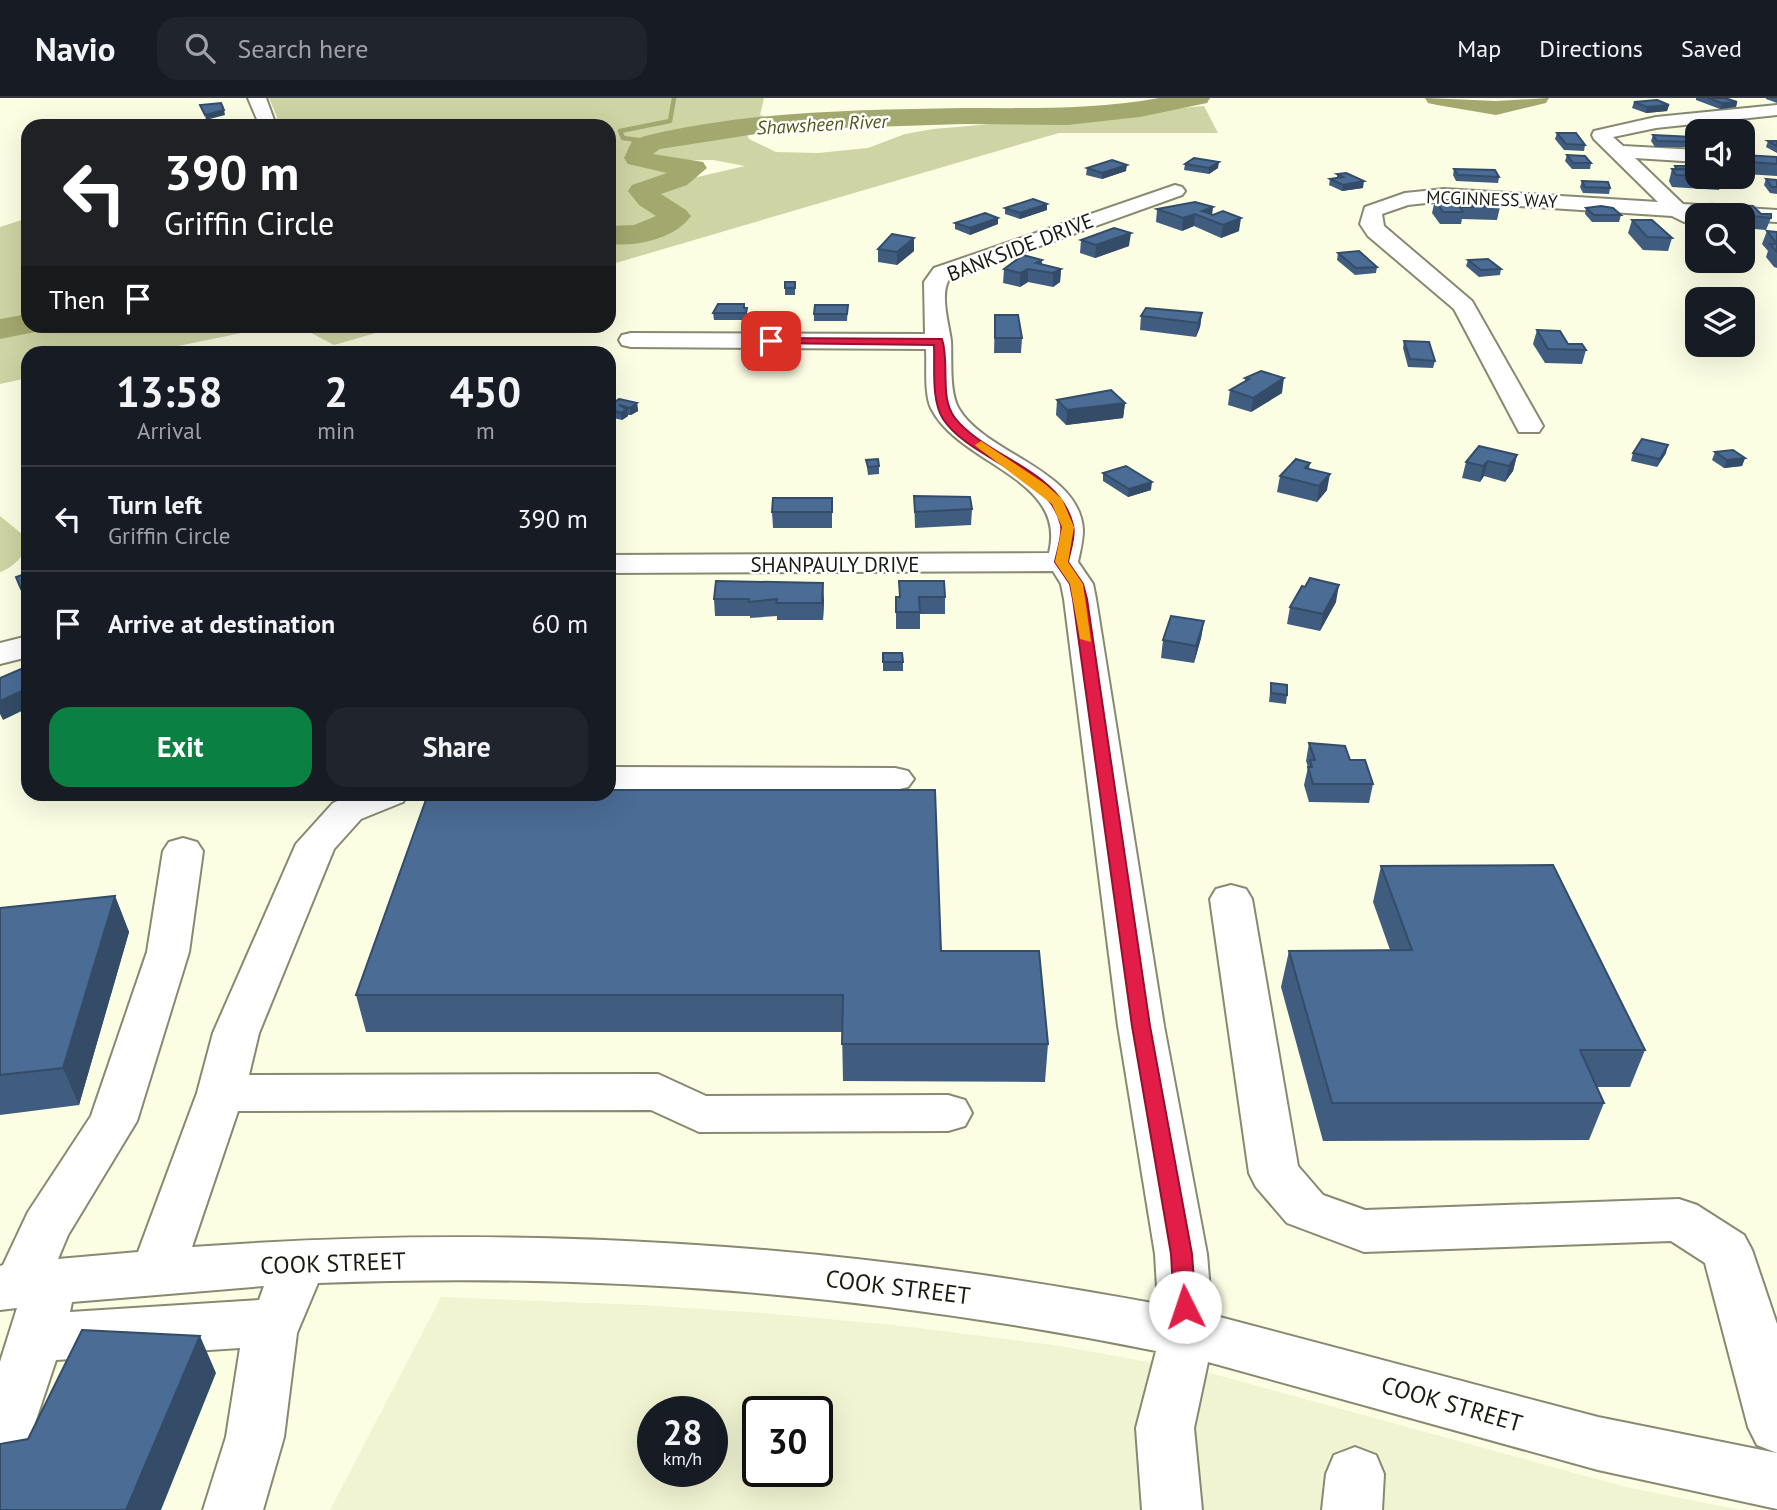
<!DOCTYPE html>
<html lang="en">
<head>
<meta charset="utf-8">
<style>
	:root { --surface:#171b24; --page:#20242c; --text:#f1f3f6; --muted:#9ea1a6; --line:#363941; --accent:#0b8043 }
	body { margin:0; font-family:"PT Sans",sans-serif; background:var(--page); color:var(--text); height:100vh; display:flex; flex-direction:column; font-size:26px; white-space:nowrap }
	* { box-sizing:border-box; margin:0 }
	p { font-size:23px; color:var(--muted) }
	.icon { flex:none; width:38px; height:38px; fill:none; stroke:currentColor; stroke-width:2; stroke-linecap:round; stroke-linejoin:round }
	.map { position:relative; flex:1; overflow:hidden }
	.panel { position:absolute; left:21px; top:248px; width:595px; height:455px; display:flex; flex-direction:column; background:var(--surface); border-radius:21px; box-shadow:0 7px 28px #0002 }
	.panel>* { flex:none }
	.banner { position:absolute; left:21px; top:21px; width:595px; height:214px; border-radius:21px; box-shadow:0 7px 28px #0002; background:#202124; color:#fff; overflow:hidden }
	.buttons { position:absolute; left:1685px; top:21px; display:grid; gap:14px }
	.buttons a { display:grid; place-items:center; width:70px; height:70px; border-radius:14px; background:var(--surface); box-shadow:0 7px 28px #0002; font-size:35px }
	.speed { position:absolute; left:637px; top:1298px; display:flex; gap:14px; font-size:35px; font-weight:700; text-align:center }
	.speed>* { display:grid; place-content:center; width:91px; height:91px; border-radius:50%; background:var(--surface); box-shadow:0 7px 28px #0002; line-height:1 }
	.speed small { font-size:18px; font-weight:400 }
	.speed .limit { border:4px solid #111; border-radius:10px; background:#fff; color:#111 }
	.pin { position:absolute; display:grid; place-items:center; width:60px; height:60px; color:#fff; margin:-30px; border-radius:14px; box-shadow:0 4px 10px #0006 }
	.me { position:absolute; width:77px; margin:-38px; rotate:356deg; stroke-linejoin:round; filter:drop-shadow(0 0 5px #0008) }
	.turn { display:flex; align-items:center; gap:24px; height:147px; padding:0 28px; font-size:32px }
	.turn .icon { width:91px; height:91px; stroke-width:2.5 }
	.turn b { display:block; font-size:49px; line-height:60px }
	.then { display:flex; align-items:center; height:66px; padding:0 28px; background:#0003; gap:14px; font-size:26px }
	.eta { display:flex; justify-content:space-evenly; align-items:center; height:119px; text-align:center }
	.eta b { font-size:42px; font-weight:800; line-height:49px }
	.action { display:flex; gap:14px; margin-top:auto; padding:14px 28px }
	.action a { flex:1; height:80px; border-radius:21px; background:var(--accent); color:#fff; font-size:28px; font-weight:800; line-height:80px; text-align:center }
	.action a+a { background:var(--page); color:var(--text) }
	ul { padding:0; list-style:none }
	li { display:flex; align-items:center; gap:21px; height:105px; padding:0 28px; border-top:2px solid var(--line) }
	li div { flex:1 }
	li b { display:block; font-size:26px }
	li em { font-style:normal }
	header { display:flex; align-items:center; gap:42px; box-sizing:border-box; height:98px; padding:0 35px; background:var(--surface); border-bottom:2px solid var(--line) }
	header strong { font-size:33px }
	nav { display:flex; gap:38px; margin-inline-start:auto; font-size:24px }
	.search { width:490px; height:63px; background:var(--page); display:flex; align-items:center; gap:18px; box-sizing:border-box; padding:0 24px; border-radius:21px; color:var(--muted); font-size:26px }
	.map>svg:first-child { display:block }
	.built { fill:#f0f4d2; fill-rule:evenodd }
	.green { fill:#cfd4a4; fill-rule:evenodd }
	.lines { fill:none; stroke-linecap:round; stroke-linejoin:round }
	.stream { stroke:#a3a86f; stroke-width:4.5 }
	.river { fill:#a3a86f; fill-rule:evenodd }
	.minor-casing { stroke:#878971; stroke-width:4 }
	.minor { fill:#fff; fill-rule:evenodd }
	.wall { fill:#405d80 }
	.shaded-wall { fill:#344c68 }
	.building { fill:#4a6c95; stroke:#344c68; stroke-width:2 }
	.route { fill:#e11d48; stroke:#92132f; stroke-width:2 }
	.slow { fill:#f59e0b }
	.labels { text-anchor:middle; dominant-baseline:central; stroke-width:5; stroke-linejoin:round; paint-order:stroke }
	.far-street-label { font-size:18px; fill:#1b1b12; stroke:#fff }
	.far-water-label { font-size:19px; font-style:italic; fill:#525514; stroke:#fff }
	.street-label { font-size:21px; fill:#1b1b12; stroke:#fff }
	.near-street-label { font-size:24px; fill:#1b1b12; stroke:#fff }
</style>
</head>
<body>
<header>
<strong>Navio</strong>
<div class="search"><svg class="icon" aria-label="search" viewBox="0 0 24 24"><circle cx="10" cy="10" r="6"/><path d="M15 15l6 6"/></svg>Search here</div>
<nav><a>Map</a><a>Directions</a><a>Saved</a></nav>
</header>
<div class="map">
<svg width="1777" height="1412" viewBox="0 0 1777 1412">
	<rect width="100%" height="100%" fill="#fcfee4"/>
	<path class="built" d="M441 1199 642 1207 763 1215 903 1228 1054 1247 1210 1275 1626 1389 1741 1412H330ZM653 1314H712V1374H653ZM758 1314H817V1374H758Z"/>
	<g class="green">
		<path d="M269 0H764L760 17 782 24 654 44 641 49 638 60 646 62 645 50 648 48 737 33 746 34 749 41 776 54 818 55 868 50 905 36 933 31 1204 8 1218 35H1059L609 167V28H275L277 19ZM713 62 745 68 667 86 693 70 649 63Z"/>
		<path d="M28 120V228H276L144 255 28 256V280L0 286V129Z"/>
		<path d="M298 228H400L334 247Z"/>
		<path d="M0 418 28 441C27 456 13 470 0 474Z"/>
	</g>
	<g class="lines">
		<path class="stream" d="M654 44 623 40 620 33 670 23 674 0"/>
		<g class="river">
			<path d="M1159 0H1210L1207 5 1140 19 1067 27 962 26 782 32 660 51 653 56 703 64 707 70 687 87 661 96 686 112 691 118C675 141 635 149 609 146V128L634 127 656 118 639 107 628 93 632 87 667 75 628 66 624 60 632 43 645 38C747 13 857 12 962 10 1029 10 1093 12 1159 0Z"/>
			<path d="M1425 0 1496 3 1549 0 1546 5 1496 17 1437 7 1428 5Z"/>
			<path d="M28 216V228H44L40 233 0 241V221Z"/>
		</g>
		<defs>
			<g id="minor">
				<path d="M248 0H266L274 22 271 26H259Z"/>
				<path d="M1777 7V17L1656 30 1613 39 1623 48 1698 52V64L1635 60 1683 106 1777 112V124L1743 122V117H1698L1684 124 1672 118 1444 103 1408 107 1382 116 1384 128 1472 203 1543 328 1539 334H1519L1454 211 1368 138 1360 126 1365 109 1405 95 1444 91 1658 104 1594 41 1592 37 1594 33 1656 19Z"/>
				<path d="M1175 87 1182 89 1185 93 1182 97 950 180C939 195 949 226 951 243 952 261 949 295 959 311 986 356 1080 372 1083 432 1083 443 1080 454 1078 464L1093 486 1096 501 1164 928 1207 1156 1212 1217 1598 1319 1777 1355V1411L1598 1372 1208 1264 1194 1330 1202 1412H1142L1136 1330 1156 1253C873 1196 606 1174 318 1185L297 1235 284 1339 263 1412H203L226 1339 240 1250 56 1262 27 1349 0 1362V1264L17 1210 0 1212V1168L3 1167 28 1114 91 1018 147 854 163 753 169 744 183 740 197 744 203 753 189 854 137 1023 68 1137 58 1161 138 1154 197 995 213 935 296 746 333 705 353 696H408L403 704 361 721 334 751 259 935 249 977 658 976 706 998 948 997 965 1002 972 1015 965 1028 948 1033 699 1034 651 1012 238 1013 192 1149C523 1125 832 1145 1158 1206L1155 1156 1118 928 1064 501 1061 486 1053 473 609 475V457L1049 455C1068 379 959 367 931 310 924 295 927 268 926 251L631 249 622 247 619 242 622 237 631 235 925 236 924 184 934 170ZM264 1188 259 1202 70 1214 72 1204Z"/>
				<path d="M28 538V559L0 566V545Z"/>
				<path d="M609 669 895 670 908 673 914 681 908 689 895 692 609 691Z"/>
				<path d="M1231 787 1246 791 1252 801 1298 1068 1323 1097 1365 1112 1679 1101 1697 1107 1744 1137 1752 1152 1777 1226V1355L1757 1347 1748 1329 1705 1165 1671 1143 1364 1154 1287 1125 1256 1089 1249 1075 1210 801 1216 791Z"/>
				<path d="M1355 1349 1376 1357 1384 1376 1382 1412H1322L1326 1376 1334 1357Z"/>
			</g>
		</defs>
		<use href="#minor" class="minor-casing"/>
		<use href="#minor" class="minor"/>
	</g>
	<g class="wall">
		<path d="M1696 0H1725L1737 4 1736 9 1720 11 1696 2Z"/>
		<path d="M1766 0H1777V5L1766 1Z"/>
		<path d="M1634 4 1669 7 1667 13 1646 15 1632 10Z"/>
		<path d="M1557 35 1585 47 1584 53 1564 52 1555 41Z"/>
		<path d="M1653 37 1696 44 1695 49H1655L1651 43Z"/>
		<path d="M1768 43H1777V55L1766 49Z"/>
		<path d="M1567 57 1591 65 1590 71H1572L1565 63Z"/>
		<path d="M1744 57 1777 59V78L1745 76 1743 73Z"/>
		<path d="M1185 66 1218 70 1209 76 1184 72Z"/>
		<path d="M1675 68 1698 72V79H1727L1724 90 1720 89 1719 92 1672 89 1669 83 1672 71H1674Z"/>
		<path d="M1087 70 1126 73 1102 81 1086 77Z"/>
		<path d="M1454 71 1499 79 1498 85 1456 83 1453 77Z"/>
		<path d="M1337 76 1363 90 1342 93 1329 87 1330 81 1337 80Z"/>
		<path d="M1766 81 1777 82V96L1770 95 1764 87Z"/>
		<path d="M1582 83 1610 90 1609 96 1583 95 1580 89Z"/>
		<path d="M1435 102 1500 109 1497 122 1462 121 1461 126H1440L1432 115Z"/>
		<path d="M1047 106V112L1020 121 1005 116V110Z"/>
		<path d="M1714 106 1761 116 1771 120 1766 132 1743 130V117H1710Z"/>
		<path d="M1213 109 1212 116 1239 133 1221 140 1194 128 1182 133 1156 124 1157 111Z"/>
		<path d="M1586 110 1621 117 1619 124H1592L1585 116Z"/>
		<path d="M1632 122 1672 140 1668 153 1643 152 1628 135Z"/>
		<path d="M955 125 998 126 970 137 955 131Z"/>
		<path d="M1767 133 1777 134V170L1774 169 1766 159 1768 153 1762 146Z"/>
		<path d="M1081 142 1129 148 1095 160 1080 155Z"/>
		<path d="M878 151 914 153 897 167 878 164Z"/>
		<path d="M1338 155 1377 169 1376 175 1355 177 1337 162Z"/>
		<path d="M1042 162V166L1061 171 1060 184 1053 189 1028 184 1020 189 1003 185 1004 171Z"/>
		<path d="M1468 162 1501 171 1500 177 1479 179 1466 168Z"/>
		<rect x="785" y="184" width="10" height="13"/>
		<path d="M848 207 847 223H814V216Z"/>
		<path d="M747 210V222H714L713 215Z"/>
		<path d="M1202 215 1200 229 1196 239 1140 232 1141 218Z"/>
		<path d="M995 217 1022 240 1021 255H994Z"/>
		<path d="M1537 232 1568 246 1586 252 1582 266 1545 265 1533 246Z"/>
		<path d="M1404 243 1435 263 1433 270 1408 269 1403 250Z"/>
		<path d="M782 264V272H748L747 265Z"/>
		<path d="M1245 280 1282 295 1251 314 1228 307 1230 292 1245 284Z"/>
		<path d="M1057 302 1125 305 1123 320 1066 327 1056 317Z"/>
		<path d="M637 305 638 313 631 317H628V318L622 322 609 319V308Z"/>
		<path d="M1715 354 1745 360 1742 368 1724 370 1712 362Z"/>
		<path d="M1633 355H1666L1657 369 1631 363Z"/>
		<path d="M1517 357 1513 373 1505 384 1484 378 1480 384 1462 380 1466 364Z"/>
		<path d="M866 362 879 368V376L868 377Z"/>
		<path d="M1310 365 1309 371 1327 392 1317 404 1277 394 1280 378Z"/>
		<path d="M1103 375 1151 392 1128 399 1103 383Z"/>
		<path d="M914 398 972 411 971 427 915 430Z"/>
		<path d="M832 400V430H773L772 414Z"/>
		<path d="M716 483 824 502 823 522H777V518L750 520V518H715L714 501Z"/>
		<path d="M899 483 945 499V516H920V531H896V499H899Z"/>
		<path d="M1305 489 1336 504 1320 533 1287 526 1290 509Z"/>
		<path d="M1204 523 1201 540 1194 565 1161 560 1163 542Z"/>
		<path d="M883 555 903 564V573H883Z"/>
		<path d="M1271 585 1287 597 1286 606 1269 604Z"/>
		<path d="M1309 645 1350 662 1373 686 1369 705 1309 704 1304 687 1308 669 1306 663Z"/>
		<path d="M1381 768 1645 952 1630 989H1597L1604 1005 1589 1042 1323 1043 1281 889 1289 853 1390 852 1373 804Z"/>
		<path d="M115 798 129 834 79 1007 0 1017V810Z"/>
		<path d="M941 853 1048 946 1045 984 843 983 842 934H366L356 897Z"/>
	</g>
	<g class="shaded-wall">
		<path d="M1737 4 1736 9 1720 11 1722 5Z"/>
		<path d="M1669 7 1667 13 1646 15 1647 9Z"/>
		<path d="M224 12 225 17 206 22 205 17Z"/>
		<path d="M1219 64 1218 70 1209 76V70Z"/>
		<path d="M1127 67 1126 73 1102 81V75Z"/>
		<path d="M1364 83 1363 90 1342 93 1343 87Z"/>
		<path d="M1047 106V112L1020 121V115Z"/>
		<path d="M1213 109 1211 122 1202 113Z"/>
		<path d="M1195 116 1194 128 1182 133 1183 120Z"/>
		<path d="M998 120V126L970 137V130Z"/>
		<path d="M1241 120 1239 133 1221 140 1223 127Z"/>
		<path d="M1131 135 1129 148 1095 160 1096 147Z"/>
		<path d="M914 140V153L897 167V154Z"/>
		<path d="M1028 171V184L1020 189V175Z"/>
		<path d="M1061 171 1060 184 1053 189V175Z"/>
		<path d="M1202 215 1200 229 1196 239 1198 225Z"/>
		<path d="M1284 280 1282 295 1251 314 1253 300Z"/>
		<path d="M637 305 638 313 631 317 630 310Z"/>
		<path d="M1125 305 1123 320 1066 327 1067 312Z"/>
		<path d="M627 311 628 318 622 322 621 315Z"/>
		<path d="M1668 347 1666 355 1657 369 1660 361Z"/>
		<path d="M1517 357 1513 373 1505 384 1509 368Z"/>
		<path d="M1745 360 1742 368 1724 370 1727 362Z"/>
		<path d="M1488 363 1484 378 1480 384 1483 368Z"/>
		<path d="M1330 376 1327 392 1317 404 1319 388Z"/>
		<path d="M1152 384 1151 392 1128 399 1129 391Z"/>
		<path d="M823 485 824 502 823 522 822 505Z"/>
		<path d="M1339 487 1336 504 1320 533 1323 516Z"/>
		<path d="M28 489V508H27L21 491Z"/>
		<path d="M1204 523 1201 540 1194 565 1196 548Z"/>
		<path d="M28 590V610L3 622 0 616V603Z"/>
		<path d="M115 798 129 834 79 1007 63 970Z"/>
		<path d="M200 1238 216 1275 161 1412H126Z"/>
	</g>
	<g class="building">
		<path d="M1708 0H1725L1737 4 1722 5Z"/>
		<path d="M1657 2 1669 7 1647 9 1634 4Z"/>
		<path d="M221 5 224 12 205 17 200 7Z"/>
		<path d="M1557 35H1576L1585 47 1566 46Z"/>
		<path d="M1653 37 1693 39 1696 44 1657 43Z"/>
		<path d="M1768 43H1777V48Z"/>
		<path d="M1567 57 1585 58 1591 65H1573Z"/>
		<path d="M1744 57 1777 59V66L1749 64Z"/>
		<path d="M1194 60 1219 64 1209 70 1185 66Z"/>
		<path d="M1112 62 1127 67 1102 75 1087 70Z"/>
		<path d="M1675 68H1691L1694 72 1677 71Z"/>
		<path d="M1454 71 1495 72 1499 79 1458 77Z"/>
		<path d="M1672 71 1698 72V78L1676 77Z"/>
		<path d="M1346 75 1364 83 1343 87 1330 81 1343 79 1337 76Z"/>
		<path d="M1766 81 1777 82V89H1772Z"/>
		<path d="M1582 83 1608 84 1610 90 1585 89Z"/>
		<path d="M1033 101 1047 106 1020 115 1005 110Z"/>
		<path d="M1435 102 1495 103 1500 109H1460L1463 114H1443Z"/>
		<path d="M1195 104 1213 109 1202 113 1213 117 1223 113 1241 120 1223 127 1195 116 1183 120 1157 111Z"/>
		<path d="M1714 106 1753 108 1761 116H1771V120L1723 115Z"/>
		<path d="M1601 108 1613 110 1621 117H1594L1586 110Z"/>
		<path d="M985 115 998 120 970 130 955 125Z"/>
		<path d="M1632 122H1652L1672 140 1647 139Z"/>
		<path d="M1114 130 1131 135 1096 147 1081 142Z"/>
		<path d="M1767 133 1777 134V146Z"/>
		<path d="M892 136 914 140 897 154 878 151Z"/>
		<path d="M1770 146H1777V154Z"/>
		<path d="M1359 153 1377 169 1356 170 1338 155Z"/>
		<path d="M1023 157 1042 162 1036 165 1061 171 1053 175 1028 171 1020 175 1004 171Z"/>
		<path d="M1488 161 1501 171 1481 172 1468 162Z"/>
		<rect x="785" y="184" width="10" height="6"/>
		<path d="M718 206H744V210H747L746 215H713Z"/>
		<path d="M815 207H848L847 216H814Z"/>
		<path d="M1146 210 1202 215 1198 225 1141 218Z"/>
		<path d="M995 217H1018L1022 240H995Z"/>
		<path d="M1537 232 1560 233 1568 246H1582L1586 252 1548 251Z"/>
		<path d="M1404 243 1429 244 1435 263 1410 261Z"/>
		<path d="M752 255H780L782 264 747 265Z"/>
		<path d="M1261 273 1284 280 1253 300 1230 292 1249 281 1245 280Z"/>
		<path d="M1111 292 1125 305 1067 312 1057 302Z"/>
		<path d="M619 301 637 305 630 310 619 307 627 311 621 315 609 311V308Z"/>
		<path d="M1642 341 1668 347 1660 361 1633 355Z"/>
		<path d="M1479 348 1517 357 1509 368 1488 363 1483 368 1466 364Z"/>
		<path d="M1733 352 1745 360 1727 362 1715 354Z"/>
		<path d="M878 361 879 368 868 369 866 362Z"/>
		<path d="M1296 361 1310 365 1305 370 1330 376 1319 388 1280 378Z"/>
		<path d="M1126 368 1152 384 1129 391 1103 375Z"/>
		<path d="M914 398 970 399 972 411 915 414Z"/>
		<path d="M773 400H832V414H772Z"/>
		<path d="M28 475V489L21 491 16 479Z"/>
		<path d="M1310 480 1339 487 1323 516 1290 509 1302 488 1305 489Z"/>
		<path d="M716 483 823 485 822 505H776L777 501 749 504V501H714Z"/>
		<path d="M899 483H944L945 499H919L920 514H896V499H900Z"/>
		<path d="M1171 518 1204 523 1196 548 1163 542Z"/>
		<path d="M883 555H902L903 564H883Z"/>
		<path d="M28 568V590L0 603V580Z"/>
		<path d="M1271 585 1287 587V597L1271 595Z"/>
		<path d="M1309 645 1345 648 1350 662H1365L1373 686H1313L1308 669H1312L1310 662H1315Z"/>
		<path d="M609 692H935L941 853H1039L1048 946H842L843 897H356L428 696H609Z"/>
		<path d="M1553 767 1645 952H1580L1604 1005H1332L1289 853 1412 852 1381 768Z"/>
		<path d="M115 798 63 970 0 977V810Z"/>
		<path d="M82 1232 200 1238 126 1412H0V1346L28 1341Z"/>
	</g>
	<path class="route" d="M771 240 942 241C950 265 939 300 955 320 987 360 1060 372 1073 427 1076 437 1070 453 1068 464L1083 486 1087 501 1150 928 1192 1156 1196 1209 1193 1216 1185 1218 1177 1216 1174 1209 1171 1156 1132 928 1073 501 1070 486 1055 464C1057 453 1063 437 1061 427 1050 376 970 362 943 321 931 302 935 269 934 247L767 245V241Z"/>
	<path class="slow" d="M981 343 1045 386 1062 401 1074 429 1068 464 1083 486 1091 544 1080 541 1070 486 1055 464 1062 429 1052 406 977 349 975 347Z"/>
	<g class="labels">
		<g class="far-street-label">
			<text transform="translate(1492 101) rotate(2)">MCGINNESS WAY</text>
		</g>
		<g class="far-water-label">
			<text transform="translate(822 26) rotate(-3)">Shawsheen River</text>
		</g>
		<g class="street-label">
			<text transform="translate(1020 149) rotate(-21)">BANKSIDE DRIVE</text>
			<text x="835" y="466">SHANPAULY DRIVE</text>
		</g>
		<g class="near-street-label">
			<text transform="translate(333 1165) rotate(-2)">COOK STREET</text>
			<text transform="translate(898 1189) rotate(7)">COOK STREET</text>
			<text transform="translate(1452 1306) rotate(16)">COOK STREET</text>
		</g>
	</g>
</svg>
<div class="buttons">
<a><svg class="icon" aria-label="sound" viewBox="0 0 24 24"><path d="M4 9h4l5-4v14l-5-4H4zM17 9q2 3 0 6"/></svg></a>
<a><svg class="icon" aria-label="search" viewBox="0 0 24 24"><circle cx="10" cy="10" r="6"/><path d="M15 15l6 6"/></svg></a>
<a><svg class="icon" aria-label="layers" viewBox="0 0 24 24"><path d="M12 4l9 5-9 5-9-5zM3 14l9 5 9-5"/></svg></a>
</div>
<div class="speed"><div>28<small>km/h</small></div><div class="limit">30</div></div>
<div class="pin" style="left:771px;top:243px;background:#d93025"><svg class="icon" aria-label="arrive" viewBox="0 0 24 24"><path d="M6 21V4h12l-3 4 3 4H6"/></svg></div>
<svg class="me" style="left:1185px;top:1209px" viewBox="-20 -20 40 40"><circle r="19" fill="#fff"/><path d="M0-13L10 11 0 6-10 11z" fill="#e11d48"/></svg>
<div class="banner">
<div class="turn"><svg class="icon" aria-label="left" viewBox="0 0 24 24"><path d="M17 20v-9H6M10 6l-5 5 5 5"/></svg><div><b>390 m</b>Griffin Circle</div></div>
<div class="then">Then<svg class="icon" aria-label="arrive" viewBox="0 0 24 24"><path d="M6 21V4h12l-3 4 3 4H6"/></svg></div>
</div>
<section class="panel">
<div class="eta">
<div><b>13:58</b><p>Arrival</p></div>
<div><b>2</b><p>min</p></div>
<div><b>450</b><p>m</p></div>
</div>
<ul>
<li><svg class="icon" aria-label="left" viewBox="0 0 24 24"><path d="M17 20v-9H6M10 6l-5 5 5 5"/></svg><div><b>Turn left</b><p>Griffin Circle</p></div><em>390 m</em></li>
<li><svg class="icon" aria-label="arrive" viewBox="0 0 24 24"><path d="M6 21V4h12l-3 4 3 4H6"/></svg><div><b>Arrive at destination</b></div><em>60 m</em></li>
</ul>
<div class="action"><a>Exit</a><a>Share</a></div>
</section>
</div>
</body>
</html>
